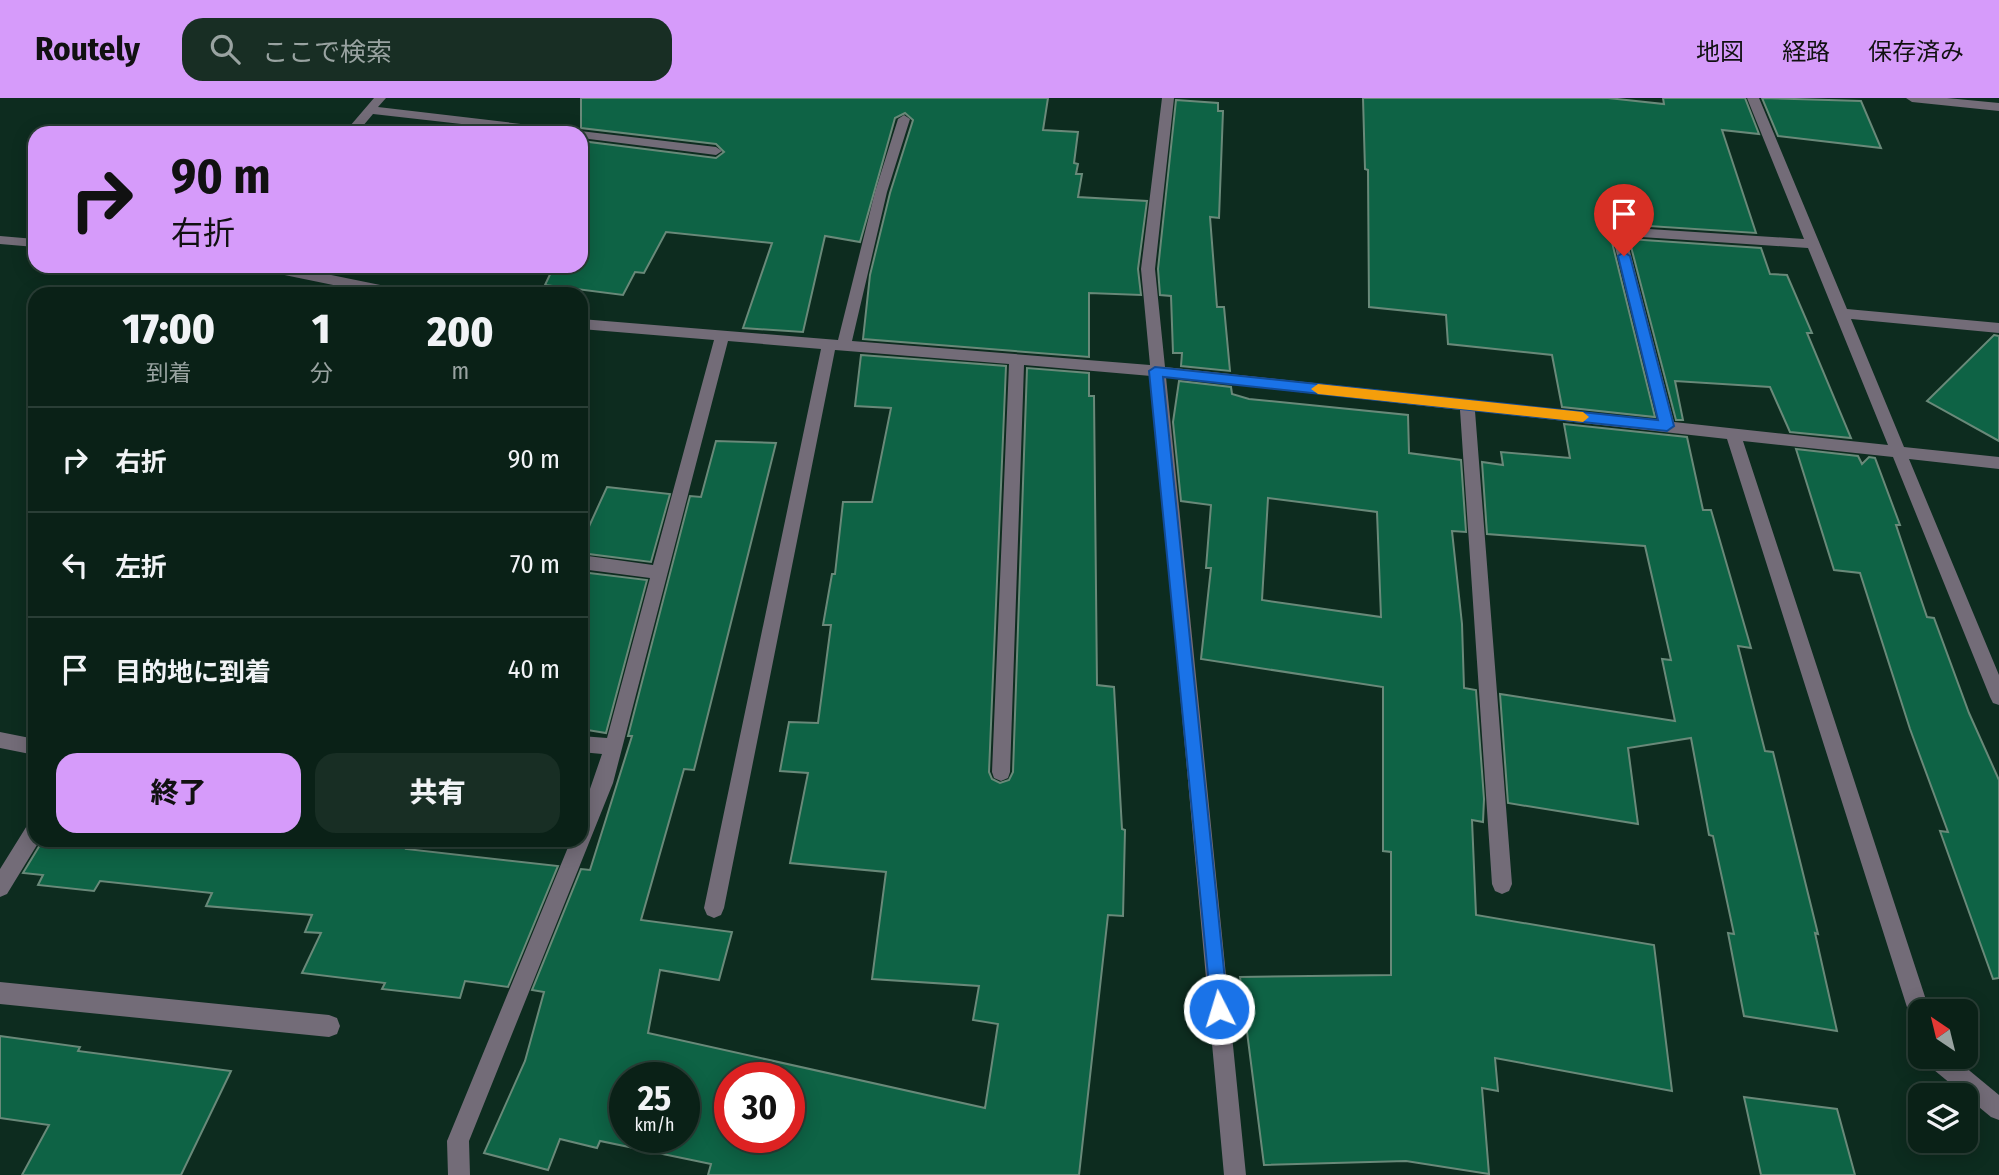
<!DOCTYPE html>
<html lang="ja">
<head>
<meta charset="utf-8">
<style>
	:root { --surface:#0a2117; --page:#182e24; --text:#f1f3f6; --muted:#99a3a1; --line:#2a3e36; --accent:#d69bfa }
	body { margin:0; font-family:"Fira Sans Condensed","Noto Sans JP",sans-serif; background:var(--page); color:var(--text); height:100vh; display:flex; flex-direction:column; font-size:26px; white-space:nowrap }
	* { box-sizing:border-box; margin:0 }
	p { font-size:23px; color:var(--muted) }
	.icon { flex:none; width:38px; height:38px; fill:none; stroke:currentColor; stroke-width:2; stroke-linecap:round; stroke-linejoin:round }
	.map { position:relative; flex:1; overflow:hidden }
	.details { position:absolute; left:28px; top:189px; width:560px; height:560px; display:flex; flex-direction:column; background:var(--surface); border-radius:21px; box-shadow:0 4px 18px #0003,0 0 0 2px var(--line) }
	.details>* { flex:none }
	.hud { position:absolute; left:28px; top:28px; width:560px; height:147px; border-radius:21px; box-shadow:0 4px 18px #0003,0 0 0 2px var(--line); background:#d69bfa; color:#111; overflow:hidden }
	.needle { width:46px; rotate:325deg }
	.controls { position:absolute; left:1908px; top:901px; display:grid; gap:14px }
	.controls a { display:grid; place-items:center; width:70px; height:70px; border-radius:14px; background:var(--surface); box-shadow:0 4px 18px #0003,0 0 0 2px var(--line); font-size:35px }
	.speed { position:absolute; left:609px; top:964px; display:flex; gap:14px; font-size:35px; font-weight:700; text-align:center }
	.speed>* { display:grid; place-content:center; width:91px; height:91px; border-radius:50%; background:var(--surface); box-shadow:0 4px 18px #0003,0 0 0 2px var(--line); line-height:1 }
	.speed small { font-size:18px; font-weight:400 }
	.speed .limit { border:10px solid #d22; background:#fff; color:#111 }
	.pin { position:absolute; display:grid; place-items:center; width:60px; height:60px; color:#fff; margin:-72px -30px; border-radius:50% 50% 50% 0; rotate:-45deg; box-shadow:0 0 7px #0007 }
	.pin .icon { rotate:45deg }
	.me { position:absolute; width:77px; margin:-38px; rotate:355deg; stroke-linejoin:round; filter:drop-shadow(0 0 5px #0008) }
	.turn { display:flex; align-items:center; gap:24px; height:147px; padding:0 28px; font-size:32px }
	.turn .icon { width:91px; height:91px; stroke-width:2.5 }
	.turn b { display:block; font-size:49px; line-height:60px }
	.eta { display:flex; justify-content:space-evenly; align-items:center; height:119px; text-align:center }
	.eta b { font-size:42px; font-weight:800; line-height:49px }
	.primary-button { display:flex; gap:14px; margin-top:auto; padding:14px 28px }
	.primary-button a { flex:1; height:80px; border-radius:21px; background:var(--accent); color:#111; font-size:28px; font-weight:800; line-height:80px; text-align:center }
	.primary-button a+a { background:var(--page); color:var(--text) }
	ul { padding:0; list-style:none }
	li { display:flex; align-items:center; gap:21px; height:105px; padding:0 28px; border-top:2px solid var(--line) }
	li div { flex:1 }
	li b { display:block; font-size:26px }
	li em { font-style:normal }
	header { display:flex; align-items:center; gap:42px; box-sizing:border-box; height:98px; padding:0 35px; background:var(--accent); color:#111 }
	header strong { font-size:33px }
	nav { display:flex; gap:38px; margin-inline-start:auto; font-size:24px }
	.search { width:490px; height:63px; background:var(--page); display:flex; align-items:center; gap:18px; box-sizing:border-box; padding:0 24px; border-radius:21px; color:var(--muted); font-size:26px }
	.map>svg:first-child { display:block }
	.building { fill:#0e6345; stroke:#698979; stroke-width:2; fill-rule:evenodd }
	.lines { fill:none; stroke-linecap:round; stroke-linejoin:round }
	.minor { fill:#736c78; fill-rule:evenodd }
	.route { fill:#1a73e8; stroke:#114b97; stroke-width:2 }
	.slow { fill:#f59e0b }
</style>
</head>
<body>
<header>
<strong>Routely</strong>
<div class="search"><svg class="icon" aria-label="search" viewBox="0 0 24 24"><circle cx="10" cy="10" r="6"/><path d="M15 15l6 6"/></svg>ここで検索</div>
<nav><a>地図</a><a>経路</a><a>保存済み</a></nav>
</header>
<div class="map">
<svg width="1999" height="1077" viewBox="0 0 1999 1077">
	<rect width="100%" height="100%" fill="#0d2c1f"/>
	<g class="building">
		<path d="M581 0H1048L1043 32 1078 34 1074 65 1078 66 1076 76H1082L1078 99 1147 103 1138 171 1141 197 1089 195V259L863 241 870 177 890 95 913 22 905 15 895 20 860 144 825 138 803 234 743 230 772 145 666 134 644 175 635 174 623 197 545 187 554 168H581V43L716 60 724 54 716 46 581 30Z"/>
		<path d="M1363 0H1608L1664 6 1663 0H1745L1759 36 1722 32 1756 135 1618 126 1609 132 1655 319 1562 309 1552 257 1448 246 1446 217 1369 209 1368 72 1365 71Z"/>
		<path d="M1762 0 1861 3 1881 50 1778 38Z"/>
		<path d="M1176 2 1218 5V13H1223L1219 120 1210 119 1217 209H1224L1230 273 1181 268 1182 255H1173L1171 198 1160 197 1158 171Z"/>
		<path d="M1629 141 1761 150 1770 176 1787 177 1812 235H1807L1851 340 1790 334 1770 289 1675 283 1683 322H1676Z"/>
		<path d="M1994 237 1999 238V343L1927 303Z"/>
		<path d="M861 257 1006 268 989 674 992 681 1000 685 1009 682 1013 674 1027 270 1089 275V298H1094L1097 587 1114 589 1122 731 1125 732 1123 818 1108 817 1079 1077H708L711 1066 600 1043 597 1050 560 1041 548 1072 484 1055 525 963 544 894 532 892 581 771 590 772 632 638H628L690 398 701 399 716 343 776 345 694 672 684 671 641 822 732 834 719 882 660 872 648 935 985 1010 998 926 973 922 979 888 872 881 886 774 790 765 808 675 780 673 789 624 818 625 831 527H823L832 476H835L843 404H872L891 310 855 308ZM625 980H684V1040H625ZM730 980H789V1040H730Z"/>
		<path d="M1179 283 1231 289 1232 296 1249 301 1408 317 1409 355 1461 362 1466 434 1452 433 1462 526 1464 590 1476 592 1484 701 1483 724 1472 722 1476 817 1654 847 1672 993 1495 960 1498 993 1482 990 1489 1076 1406 1063 1264 1067 1240 879 1391 877V754L1383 753V589L1201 561 1211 470H1206L1211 407 1181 403 1173 324ZM1268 400 1377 414 1381 519 1262 502Z"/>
		<path d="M1564 326 1687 339 1703 412H1711L1751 550 1738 548 1765 653 1773 654 1818 836 1815 835 1837 933 1744 918 1728 835 1734 836 1713 738 1709 737 1691 640 1628 650 1638 726 1508 705 1500 596 1675 623 1662 561 1671 562 1645 448 1487 436 1482 364 1503 367 1501 354 1570 360Z"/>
		<path d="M1796 351 1858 358 1862 366 1869 359 1875 360 1900 427H1896L1927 519 1934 520 1969 615 1999 682V880L1993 881 1940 733 1948 734 1910 631 1860 475 1834 472Z"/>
		<path d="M607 389 670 396 651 464 581 455V446Z"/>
		<path d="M581 474 647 482 606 635 581 631Z"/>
		<path d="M43 742H409L406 751 558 768 508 889 465 883 460 900 382 891 385 885 302 875 321 835 305 834 312 817 206 808 212 795 100 783 94 793 38 787 43 777 23 775Z"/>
		<path d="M0 938 80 949 78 953 231 973 181 1077H22L49 1027 0 1020Z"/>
		<path d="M1744 999 1837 1011 1855 1077H1761Z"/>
	</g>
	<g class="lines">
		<g class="minor">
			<path d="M374 0H386L378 9 716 49 722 53 716 57 581 40V35H542L373 16 357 35H344Z"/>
			<path d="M1162 0H1174L1155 171 1165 269 1658 322 1611 133 1618 129 1804 141 1747 0H1759L1847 211 1999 225V235L1851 221 1904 349 1999 359V371L1909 361 1999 577V607L1993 605 1990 599 1893 359 1743 343 1930 914H1920V928L1912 925 1727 341 1475 313 1512 786 1509 793 1502 796 1495 793 1492 786 1460 312 1166 279 1246 1077H1224L1151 278 1024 267 1010 674 1008 680 1001 683 994 680 992 674 1009 266 835 252 724 810 721 817 714 820 707 817 704 810 821 251 728 243 613 685 469 1043 470 1077H448L447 1043 571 742H581V717L602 656 581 654V638L607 640 650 480 581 471V457L653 467 714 242 581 231V221L838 242 875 94 898 21 904 17 910 21 887 94 852 243 1150 267 1141 171ZM1626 138 1808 150 1888 347 1674 324Z"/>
			<path d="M1906 0H1947L1999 5V13L1912 4Z"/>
			<path d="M0 138 35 141V149L0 146Z"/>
			<path d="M258 168H287L400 191 407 196H377L265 173Z"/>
			<path d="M0 634 35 641V657L0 650Z"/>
			<path d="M35 723V742H40L7 796 0 799V771L28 726Z"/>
			<path d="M0 884 329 917 337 920 340 928 337 936 329 939 0 906Z"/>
			<path d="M1925 959H1953L1999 997V1022L1991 1019 1928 967Z"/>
		</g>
	</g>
	<path class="route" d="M1624 154 1630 158 1674 328 1667 333 1163 279 1228 911 1225 918 1219 920 1212 918 1149 273 1155 269 1658 322 1618 158Z"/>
	<path class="slow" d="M1318 286 1583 314 1589 319 1583 324 1318 296 1311 291Z"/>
</svg>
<div class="controls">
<a><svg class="needle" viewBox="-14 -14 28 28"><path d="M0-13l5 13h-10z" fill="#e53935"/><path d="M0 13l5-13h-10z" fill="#99a3a1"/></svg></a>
<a><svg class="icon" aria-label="layers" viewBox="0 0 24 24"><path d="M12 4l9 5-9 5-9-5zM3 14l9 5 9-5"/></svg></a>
</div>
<div class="speed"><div>25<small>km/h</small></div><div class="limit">30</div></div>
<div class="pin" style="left:1624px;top:158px;background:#d93025"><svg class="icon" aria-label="arrive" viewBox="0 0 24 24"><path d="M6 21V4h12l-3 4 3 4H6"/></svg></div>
<svg class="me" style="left:1219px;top:911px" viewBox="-20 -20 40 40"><circle r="17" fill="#1a73e8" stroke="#fff" stroke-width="3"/><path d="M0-11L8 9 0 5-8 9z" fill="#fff"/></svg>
<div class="hud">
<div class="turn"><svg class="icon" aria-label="right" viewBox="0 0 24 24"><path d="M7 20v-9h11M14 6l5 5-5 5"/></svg><div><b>90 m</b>右折</div></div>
</div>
<section class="details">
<div class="eta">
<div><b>17:00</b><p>到着</p></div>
<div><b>1</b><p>分</p></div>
<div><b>200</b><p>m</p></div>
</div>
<ul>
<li><svg class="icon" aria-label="right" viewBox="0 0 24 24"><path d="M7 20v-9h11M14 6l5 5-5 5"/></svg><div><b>右折</b></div><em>90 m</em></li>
<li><svg class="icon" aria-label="left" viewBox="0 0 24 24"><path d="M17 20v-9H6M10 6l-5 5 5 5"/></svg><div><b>左折</b></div><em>70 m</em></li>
<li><svg class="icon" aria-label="arrive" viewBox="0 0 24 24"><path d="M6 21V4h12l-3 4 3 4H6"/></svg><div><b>目的地に到着</b></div><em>40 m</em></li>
</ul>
<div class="primary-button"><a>終了</a><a>共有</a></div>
</section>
</div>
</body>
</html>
